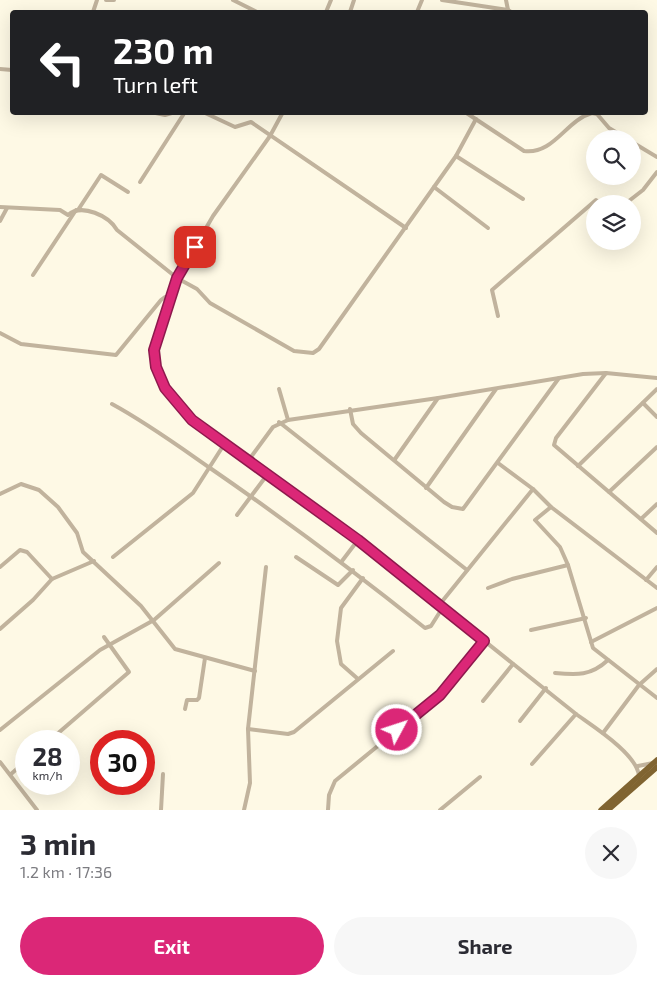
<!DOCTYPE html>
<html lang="en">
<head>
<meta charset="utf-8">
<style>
	:root { --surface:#fff; --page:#f7f7f7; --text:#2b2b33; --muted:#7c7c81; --accent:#db2777 }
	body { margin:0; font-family:"Exo 2",sans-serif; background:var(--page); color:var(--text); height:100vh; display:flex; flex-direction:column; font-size:19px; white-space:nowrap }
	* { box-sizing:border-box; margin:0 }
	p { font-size:16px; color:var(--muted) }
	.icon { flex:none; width:28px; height:28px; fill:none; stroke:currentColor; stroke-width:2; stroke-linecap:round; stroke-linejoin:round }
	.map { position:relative; height:810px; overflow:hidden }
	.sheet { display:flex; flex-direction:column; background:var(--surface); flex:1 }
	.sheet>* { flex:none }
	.top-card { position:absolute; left:10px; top:10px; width:638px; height:105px; border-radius:5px; box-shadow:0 5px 20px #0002; background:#202124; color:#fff; overflow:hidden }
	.buttons { position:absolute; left:586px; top:130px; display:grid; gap:10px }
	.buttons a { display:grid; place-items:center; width:55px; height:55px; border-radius:50%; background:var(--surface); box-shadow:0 5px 20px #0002; font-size:25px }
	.speed { position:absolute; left:15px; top:730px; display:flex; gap:10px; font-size:25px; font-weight:700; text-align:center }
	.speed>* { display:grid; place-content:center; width:65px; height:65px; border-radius:50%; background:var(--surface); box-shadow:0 5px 20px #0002; line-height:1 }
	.speed small { font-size:12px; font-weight:400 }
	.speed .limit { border:8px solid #d22; background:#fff; color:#111 }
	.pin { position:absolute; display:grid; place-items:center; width:42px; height:42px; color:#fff; margin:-21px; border-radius:10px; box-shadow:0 2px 8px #0006 }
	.me { position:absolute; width:55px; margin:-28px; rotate:50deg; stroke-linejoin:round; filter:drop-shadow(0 0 4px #0008) }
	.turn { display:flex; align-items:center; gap:18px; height:105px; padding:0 20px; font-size:22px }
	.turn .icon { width:65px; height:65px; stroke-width:2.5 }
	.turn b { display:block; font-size:35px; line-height:42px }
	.round { display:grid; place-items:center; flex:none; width:52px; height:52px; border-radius:26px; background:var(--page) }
	.headline { display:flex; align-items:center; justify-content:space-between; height:85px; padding:0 20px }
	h1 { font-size:30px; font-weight:700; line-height:38px }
	.action { display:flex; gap:10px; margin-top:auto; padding:10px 20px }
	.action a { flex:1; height:58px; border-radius:30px; background:var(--accent); color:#fff; font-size:20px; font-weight:700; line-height:58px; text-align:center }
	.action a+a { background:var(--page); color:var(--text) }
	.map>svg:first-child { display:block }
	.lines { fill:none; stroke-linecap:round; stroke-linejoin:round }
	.minor { stroke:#c1b39d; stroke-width:4 }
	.highway { stroke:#806431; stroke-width:5.5 }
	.route-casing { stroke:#8e194d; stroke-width:12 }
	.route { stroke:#db2777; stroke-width:9 }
</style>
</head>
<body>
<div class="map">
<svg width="657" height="810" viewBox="0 0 657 810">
	<rect width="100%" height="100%" fill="#fef9e5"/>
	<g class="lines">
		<g class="minor">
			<path d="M106 0H114"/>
			<path d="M233 0 257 12"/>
			<path d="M442 0 508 10 511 12"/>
			<path d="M93 12 97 0"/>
			<path d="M326 12 331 0"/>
			<path d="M350 12 354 0"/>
			<path d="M417 12 422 0"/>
			<path d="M491 12 508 10 506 0"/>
			<path d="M0 69 12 70"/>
			<path d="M151 112 165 115 175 112"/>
			<path d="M203 112 235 127 251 122 406 228"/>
			<path d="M283 112 270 136 213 216 177 278 154 350 156 367 165 388 192 420 358 540 576 714C594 727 637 754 639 776"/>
			<path d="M465 112 524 151C554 155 566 120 592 113L597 114 609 128 627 139"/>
			<path d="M632 142 657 157"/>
			<path d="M456 156 523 199"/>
			<path d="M140 182 185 112"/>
			<path d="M434 187 488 228"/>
			<path d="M625 204 643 190 657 172"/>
			<path d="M0 207 60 210 68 215C82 203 109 216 117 230L177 278 197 289 210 303 294 351 313 353 319 349 456 156 476 119"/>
			<path d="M78 210 101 175 128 192"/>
			<path d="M0 221 7 208"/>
			<path d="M33 275 76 210"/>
			<path d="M498 316 492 290 596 200 601 204"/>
			<path d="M0 333 21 344 116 355 161 300 165 297 170 298"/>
			<path d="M606 373 556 438 554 445 657 533"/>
			<path d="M279 389 288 420"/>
			<path d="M643 403 657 417"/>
			<path d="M112 404C147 423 177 445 210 468 284 519 355 572 425 628L431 626 443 607"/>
			<path d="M350 409 353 424 361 433 444 502 452 507 463 509 559 378"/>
			<path d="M279 422 467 570"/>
			<path d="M395 459 438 398"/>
			<path d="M248 461 273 427 288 420 438 398 583 374 606 373 657 378"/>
			<path d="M498 463 533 489 551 507 657 588"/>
			<path d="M578 466 657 389"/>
			<path d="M426 488 496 389"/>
			<path d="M609 492 657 447"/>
			<path d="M0 494 21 484 39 490 58 507 77 533 83 552 141 606 175 649 255 671"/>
			<path d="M551 507 535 520 560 547 568 565 593 648 657 698"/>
			<path d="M237 515 267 475"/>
			<path d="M641 519 657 504"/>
			<path d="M113 557 193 493 225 443"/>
			<path d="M296 557 338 585 353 570"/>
			<path d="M342 561 358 540"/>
			<path d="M0 567 20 550 27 552 52 579"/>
			<path d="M646 580 657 567"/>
			<path d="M488 588 512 579 568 565"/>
			<path d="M440 604 533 489"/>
			<path d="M0 629 33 600 52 579 94 561"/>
			<path d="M531 630 586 618"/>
			<path d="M591 642 657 608"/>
			<path d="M555 673C577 675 591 676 608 660"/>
			<path d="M358 679 341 664 337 641 341 608 363 578"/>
			<path d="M483 701 513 664"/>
			<path d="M185 709 187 700H197L199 698 205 658"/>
			<path d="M520 721 546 688"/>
			<path d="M248 729 288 734 294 732 393 651"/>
			<path d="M0 730 100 650 154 620 219 563"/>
			<path d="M603 733 639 685 657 669"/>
			<path d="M49 741 129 672 104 637"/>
			<path d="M0 762 37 810"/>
			<path d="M532 764 576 714"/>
			<path d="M638 766 653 763"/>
			<path d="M11 774 26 761"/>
			<path d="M161 810 163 774"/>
			<path d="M244 810 250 783 248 729 266 567"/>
			<path d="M328 810 329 795 335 781 440 695 484 641"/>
			<path d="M440 810 480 777"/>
		</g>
		<g class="highway">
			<path d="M601 810 657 760"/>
			<path d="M608 810 657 767"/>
		</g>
	</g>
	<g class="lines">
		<defs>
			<path id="route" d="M195 247 177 278 154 350 156 367 165 388 192 420 358 540 484 641 440 695 397 730"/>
		</defs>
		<use href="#route" class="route-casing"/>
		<use href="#route" class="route"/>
	</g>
</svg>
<div class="buttons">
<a><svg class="icon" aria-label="search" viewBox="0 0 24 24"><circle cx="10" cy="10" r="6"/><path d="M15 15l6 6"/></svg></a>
<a><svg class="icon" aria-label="layers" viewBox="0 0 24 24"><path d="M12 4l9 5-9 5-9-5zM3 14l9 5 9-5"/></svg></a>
</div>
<div class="speed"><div>28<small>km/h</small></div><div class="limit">30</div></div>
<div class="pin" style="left:195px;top:247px;background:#d93025"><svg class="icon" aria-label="arrive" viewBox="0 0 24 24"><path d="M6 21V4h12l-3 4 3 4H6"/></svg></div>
<svg class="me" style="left:397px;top:730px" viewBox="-20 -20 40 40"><circle r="17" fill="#db2777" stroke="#fff" stroke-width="3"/><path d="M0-11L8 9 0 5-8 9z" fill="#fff"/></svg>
<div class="top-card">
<div class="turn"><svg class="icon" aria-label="left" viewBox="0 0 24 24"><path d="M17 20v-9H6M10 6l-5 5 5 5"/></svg><div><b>230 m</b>Turn left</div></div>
</div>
</div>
<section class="sheet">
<div class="headline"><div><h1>3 min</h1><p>1.2 km · 17:36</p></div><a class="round"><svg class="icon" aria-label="close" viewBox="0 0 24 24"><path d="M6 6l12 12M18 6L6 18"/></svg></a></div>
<div class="action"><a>Exit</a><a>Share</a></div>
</section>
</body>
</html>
